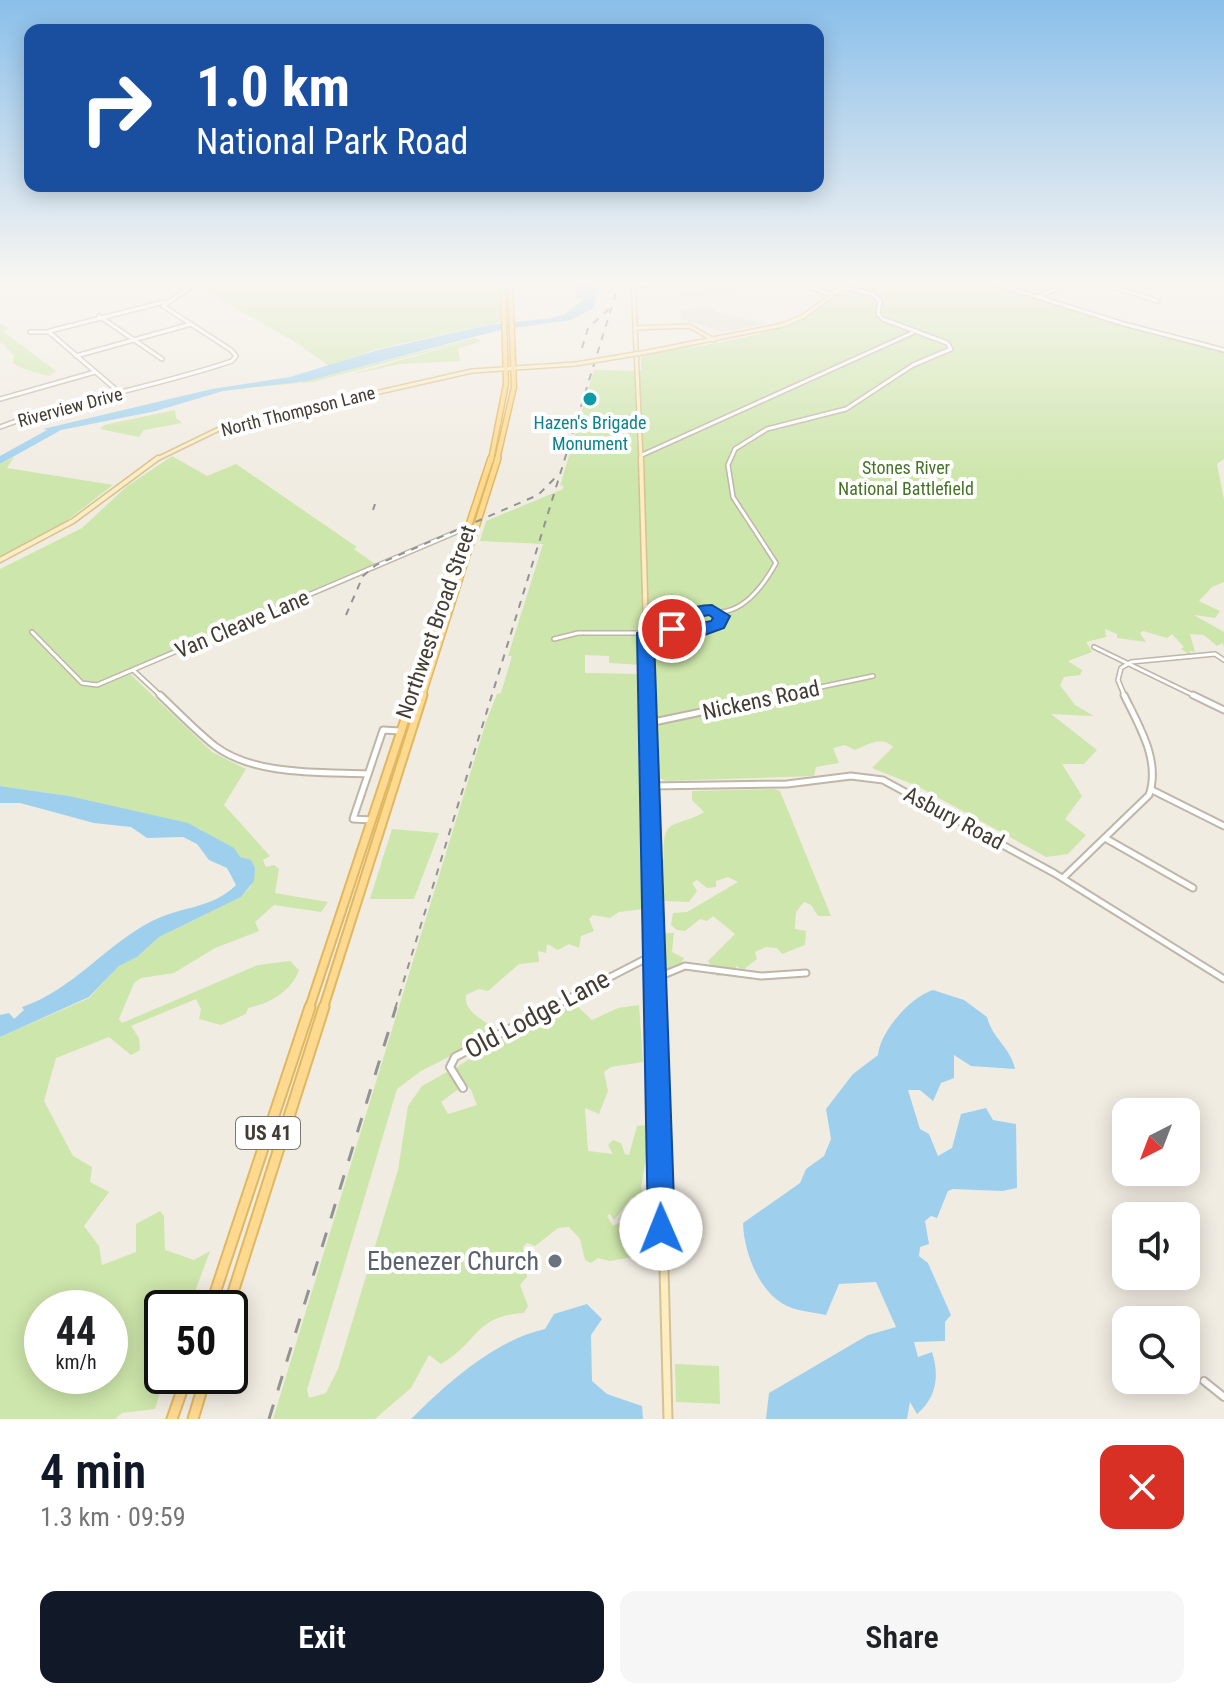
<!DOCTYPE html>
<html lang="en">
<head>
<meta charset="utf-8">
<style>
	:root { --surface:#fff; --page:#f6f6f6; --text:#202124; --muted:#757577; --accent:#111827 }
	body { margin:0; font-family:"Roboto Condensed",sans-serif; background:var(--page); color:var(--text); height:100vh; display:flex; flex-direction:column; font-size:30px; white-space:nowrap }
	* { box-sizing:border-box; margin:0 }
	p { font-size:26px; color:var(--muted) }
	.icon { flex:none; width:44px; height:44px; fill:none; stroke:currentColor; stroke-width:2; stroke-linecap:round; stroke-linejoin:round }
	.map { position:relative; height:1419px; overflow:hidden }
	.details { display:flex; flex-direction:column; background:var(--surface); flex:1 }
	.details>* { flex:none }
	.banner { position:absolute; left:24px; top:24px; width:800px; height:168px; border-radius:16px; box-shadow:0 4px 20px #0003; background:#1a4fa0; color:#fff; overflow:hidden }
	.needle { width:52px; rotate:222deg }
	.fabs { position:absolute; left:1112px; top:1098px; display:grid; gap:16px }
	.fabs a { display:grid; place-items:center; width:88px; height:88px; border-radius:16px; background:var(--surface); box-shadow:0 4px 20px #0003; font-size:40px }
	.speed { position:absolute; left:24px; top:1290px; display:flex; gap:16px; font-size:40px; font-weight:700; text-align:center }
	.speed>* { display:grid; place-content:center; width:104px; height:104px; border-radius:50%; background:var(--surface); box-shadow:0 4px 20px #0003; line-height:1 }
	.speed small { font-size:20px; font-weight:400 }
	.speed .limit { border:4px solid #111; border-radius:12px; background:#fff; color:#111 }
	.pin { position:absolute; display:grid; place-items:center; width:68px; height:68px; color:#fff; margin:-34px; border:4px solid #fff; border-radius:50%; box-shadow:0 2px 8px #0007 }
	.me { position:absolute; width:88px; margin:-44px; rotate:359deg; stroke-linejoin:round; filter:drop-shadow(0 0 6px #0008) }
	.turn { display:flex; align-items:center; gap:28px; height:168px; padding:0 40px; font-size:36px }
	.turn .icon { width:104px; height:104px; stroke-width:2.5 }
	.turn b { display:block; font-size:56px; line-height:68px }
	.round { display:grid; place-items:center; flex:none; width:84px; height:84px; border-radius:16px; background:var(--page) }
	.summary { display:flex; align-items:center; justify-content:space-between; height:136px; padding:0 40px }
	h1 { font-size:48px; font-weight:600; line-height:60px; color:var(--accent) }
	.button { display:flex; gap:16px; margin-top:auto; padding:16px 40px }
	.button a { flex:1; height:92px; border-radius:16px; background:var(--accent); color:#fff; font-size:32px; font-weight:600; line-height:92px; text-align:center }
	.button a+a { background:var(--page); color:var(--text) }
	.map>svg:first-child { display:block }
	.medical { fill:#f2d8d5 }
	.green { fill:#cde6ab; fill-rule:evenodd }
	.parking { fill:#e1dfdb }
	.water { fill:#9ed0ee }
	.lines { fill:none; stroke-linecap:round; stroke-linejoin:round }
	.street-far2-casing { stroke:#bfb6a8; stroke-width:6 }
	.street-far1-casing { stroke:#bfb6a8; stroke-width:9 }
	.street-casing { stroke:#bfb6a8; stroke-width:10 }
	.secondary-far3-casing { stroke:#d4c194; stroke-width:6 }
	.secondary-far2-casing { stroke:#d4c194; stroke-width:7 }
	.secondary-far1-casing { stroke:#d4c194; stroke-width:10 }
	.secondary-casing { stroke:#d4c194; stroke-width:11 }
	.primary-far3-casing { stroke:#e1b760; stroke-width:7 }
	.primary-far2-casing { stroke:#e1b760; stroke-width:8 }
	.primary-far1-casing { stroke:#e1b760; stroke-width:11 }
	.primary-casing { stroke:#e1b760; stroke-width:13 }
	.street-far2 { stroke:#fff; stroke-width:3 }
	.street-far1 { stroke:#fff; stroke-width:5 }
	.street { stroke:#fff; stroke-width:6 }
	.secondary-far3 { stroke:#feedc0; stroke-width:3 }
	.secondary-far2 { stroke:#feedc0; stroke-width:4 }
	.secondary-far1 { stroke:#feedc0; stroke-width:6 }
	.secondary { stroke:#feedc0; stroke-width:7 }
	.primary-far3 { stroke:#fdda90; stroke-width:4 }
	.primary-far2 { stroke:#fdda90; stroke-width:5 }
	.primary-far1 { stroke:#fdda90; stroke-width:7 }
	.primary { stroke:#fdda90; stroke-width:9 }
	.rail-far1 { stroke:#939393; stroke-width:2; stroke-dasharray:7 7; stroke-linecap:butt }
	.rail { stroke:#939393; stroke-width:3; stroke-dasharray:15 15; stroke-linecap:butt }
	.secondary-bridge-casing { stroke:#d4c194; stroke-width:6; stroke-linecap:butt }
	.secondary-bridge { stroke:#feedc0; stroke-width:3 }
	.route { fill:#1a73e8; stroke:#114b97; stroke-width:2; fill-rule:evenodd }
	.culture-dot { fill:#0f9aa8; stroke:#fff; stroke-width:3 }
	.worship-dot { fill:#6b7280; stroke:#fff; stroke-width:3 }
	.labels { text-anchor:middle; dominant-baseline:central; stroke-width:8; stroke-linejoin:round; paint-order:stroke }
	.far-street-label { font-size:18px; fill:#423c33; stroke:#fff }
	.far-culture-label { font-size:18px; fill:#0d838f; stroke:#fff }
	.far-park-label { font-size:18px; fill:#467228; stroke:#fff }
	.shield { fill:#fff; stroke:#7b7670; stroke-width:2 }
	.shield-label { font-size:20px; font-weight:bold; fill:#423c33 }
	.street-label { font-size:22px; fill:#423c33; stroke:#fff }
	.near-street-label { font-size:26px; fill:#423c33; stroke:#fff }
	.near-worship-label { font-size:26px; fill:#5b616d; stroke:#fff; text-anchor:end }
</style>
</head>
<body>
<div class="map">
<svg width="1224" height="1419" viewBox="0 0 1224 1419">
	<rect width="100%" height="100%" fill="#f1ece2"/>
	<path class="medical" d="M987 280H1071L1033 295Z"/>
	<g class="green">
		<path d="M219 280H502L500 322 377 349 329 366 297 343 206 291 220 284Z"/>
		<path d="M814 280H979L1118 324 1224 352V459L1217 464 1224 500V582L1212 587 1199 601 1220 611 1215 618 1194 615 1224 632V648L1223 643 1217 646 1204 635 1190 634 1195 652 1189 651 1193 657 1181 649 1184 647 1172 634 1167 638 1143 631 1140 633 1146 642 1117 638V634L1105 629 1106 637 1086 642 1092 652 1068 661 1082 670 1080 675 1064 677 1060 685 1075 705 1094 716 1051 714 1097 750 1084 764H1062L1082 796 1065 819 1086 835 1068 854 1046 857 917 786 872 768 893 747C881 735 868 745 855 750L845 745 833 748 839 763 816 767 814 776 665 781 656 776 654 732 640 731 643 909 619 912 610 918 593 915 589 919 594 931 581 936 579 948 569 944 558 950 547 944 546 953 538 951 539 962 519 964 488 991 479 989 466 995C464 1013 484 1019 495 1030L492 1035 421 1071 397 1089 307 1390 309 1398 326 1393 338 1369 398 1170 408 1106 422 1086 447 1072 460 1088 441 1102 448 1114 477 1105 471 1090 454 1069 489 1046 570 1005H576L592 1020 618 1008 639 1005 643 1062 611 1067 604 1072 608 1091 599 1114 585 1108 588 1151 613 1154 608 1145 613 1140 621 1143 625 1154 629 1155 637 1126 647 1125 650 1133 641 1188 649 1200 641 1202 632 1197 614 1220 610 1214 607 1216 613 1226 641 1210 647 1218 649 1231 640 1234 629 1228 625 1234 626 1240 640 1250 638 1256 610 1261 598 1258 591 1263 585 1260 580 1239 569 1227 558 1228 535 1246 527 1243 523 1247 527 1277 520 1285 528 1306 524 1313C475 1315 477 1344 441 1364L429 1355 411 1388 375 1419H273L486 722 497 694 501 693 512 656H508L543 544 480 541 486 521 563 489V485L560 486 594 370 641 371V355C709 343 780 340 836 297ZM585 655 609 656V663L642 665V674L585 673Z"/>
		<path d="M0 323 8 327 4 332 56 371 49 376C40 374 18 368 13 363L14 355 0 342Z"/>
		<path d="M475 338 481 341 458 349 460 361 400 364 349 375 475 339 313 382 254 387 295 380 298 383Z"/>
		<path d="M175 410 176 418 182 423 144 430 139 437 100 429 104 425Z"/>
		<path d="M172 456 207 476 236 464 357 547 354 549 375 564 126 670 212 752 246 769 224 805 270 856 263 860 266 867 274 865 279 869 275 893 328 902 321 912 274 905 255 922 259 931 215 948 174 973 141 978 134 983 119 1019 122 1023 258 965 290 961 299 970C292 991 269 1004 248 1008L246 1014 221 1025 199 1019 201 1009 196 999 131 1026 139 1038 140 1050 131 1055 109 1037 56 1058 44 1101 73 1156 92 1167 90 1182 109 1192 84 1226 99 1246 102 1265 136 1252V1224L160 1211 164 1216 165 1250 194 1260 210 1251 189 1308H162V1373L156 1374 153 1384 161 1389 155 1409 122 1413 115 1419H0V1037L89 998 119 966 137 957 159 937 241 897 251 886 255 868 200 829 69 796 0 786V569L82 528 126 487ZM42 1308H110V1376H42Z"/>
		<path d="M14 457 7 468 113 485 61 525 0 557V464Z"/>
		<path d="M774 789 780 791 831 916H818L811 905 804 902 796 912 795 929 806 931 805 945 782 954 777 948 766 947 755 952 757 959 743 970 736 966V974L717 976 708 961 735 934 713 916 707 921 700 919 685 931 677 930 671 925 673 913 687 912 738 882 728 877 716 881V887L707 888 697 880 692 883 697 891 689 902 663 901 657 862 664 858C661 815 676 829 704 812L692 800V791Z"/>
		<path d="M392 829 439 833 414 899H370Z"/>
		<path d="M664 930 666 933H674L672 952 684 958 681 964 664 973 659 971C657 958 654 938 664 930Z"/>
		<path d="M675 1364 719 1366 720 1404 676 1402Z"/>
	</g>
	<g class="parking">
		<path d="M781 282 792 285 682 298 674 289 683 293Z"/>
		<path d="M706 306 718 312 765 324 723 332 681 319 680 310Z"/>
	</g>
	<g class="water">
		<path d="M574 280H588L597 289 594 308 571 320 500 330 307 381 223 391 156 411 61 430 0 464V456L47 430 43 429 212 389 290 377 378 350 488 325 552 318 565 314 582 300 577 298Z"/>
		<path d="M0 786 69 796 188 823 234 848 240 857 251 860 255 868 254 881 241 897 159 937 137 957 119 966 89 997 0 1037V1015L9 1013 14 1019 24 1010 22 1007C73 990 105 945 152 921 181 906 212 909 236 885L227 868 209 860 197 844 183 837 147 838 131 827 94 823 20 803H0Z"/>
		<path d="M933 990 964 1000 987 1017C992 1038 1011 1048 1015 1069L971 1066 954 1055V1078L941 1083 933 1101 920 1090H908L920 1129 929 1134 938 1156 952 1148 961 1114 986 1108 993 1120 1016 1124 1017 1188 1002 1191 953 1189 948 1191 937 1218 931 1216 925 1221 929 1244 920 1247 919 1256 928 1263 951 1315 945 1322V1341L914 1342 918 1357 932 1352C940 1377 936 1398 917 1414L910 1402 907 1419H766L769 1393 868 1335 896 1327 876 1282 839 1284 826 1315C813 1312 794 1311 783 1304 757 1288 744 1251 743 1223L800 1183 806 1169 824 1156 831 1139 826 1109 853 1074 878 1055C880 1032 910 997 933 990Z"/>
		<path d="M587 1304 602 1319 591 1335 592 1381 607 1394 642 1406 643 1419H411C447 1383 495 1340 545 1329L554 1314Z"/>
	</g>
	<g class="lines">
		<defs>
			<g id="street-far2">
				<path d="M790 280 832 295"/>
				<path d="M983 280 1124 324 1224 350"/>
				<path d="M1091 280 1158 301"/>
				<path d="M632 285 676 283"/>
				<path d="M1040 296 1075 280"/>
				<path d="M99 316 162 359"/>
				<path d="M50 331 164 302"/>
				<path d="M30 332H48"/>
				<path d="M49 332 120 393"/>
				<path d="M76 356 191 324"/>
				<path d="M0 399 95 372"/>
				<path d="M0 427C76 399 156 387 232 361L236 356 231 350 163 306 193 285 185 280"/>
				<path d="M642 455 912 333"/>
				<path d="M718 612 721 622 687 633 675 625C691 607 707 616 727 611 749 606 766 581 776 563L733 497 728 465 735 449 767 429 846 409 913 365 951 349 947 343 883 319 878 314 880 301 872 294 843 287"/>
				<path d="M32 632 82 683 97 685 468 527"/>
				<path d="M554 639 578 633H682"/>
				<path d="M1094 647 1197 697"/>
				<path d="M133 670 162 697"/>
				<path d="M773 697 873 676"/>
				<path d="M1125 697 1118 680 1121 668 1131 662 1215 654 1224 660"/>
			</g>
			<g id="street-far1">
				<path d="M160 695C178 712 196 731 215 746 255 776 321 772 368 774"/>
				<path d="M1193 695 1224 710"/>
				<path d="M649 723 782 695"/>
				<path d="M650 786 787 784 851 776 883 780 1054 873 1224 979"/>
				<path d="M1152 790 1224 826"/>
				<path d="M371 820 353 819 383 730 400 731"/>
				<path d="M1105 838 1193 888"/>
				<path d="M1063 878 1149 795C1161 761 1139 726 1124 695"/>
				<path d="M656 978 685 966 761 976 806 973"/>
				<path d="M548 1009 653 955"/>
			</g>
			<g id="street">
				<path d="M463 1088 450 1067 455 1057 552 1007"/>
				<path d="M1204 1381 1224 1397"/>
			</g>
			<g id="secondary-far3">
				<path d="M633 280 641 460"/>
				<path d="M635 328 689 326 714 340"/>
				<path d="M653 351 783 325 804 316 853 280"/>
				<path d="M155 460 221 428 472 371 576 364"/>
			</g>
			<g id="secondary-far2">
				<path d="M641 458 648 697"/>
				<path d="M0 560 73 521 158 458"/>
			</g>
			<path id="secondary-far1" d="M648 695 657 1009"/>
			<path id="secondary" d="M657 1007 668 1419"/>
			<g id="primary-far3">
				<path d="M491 460 506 384 503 280"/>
				<path d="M497 460 514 387 510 280"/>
			</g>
			<g id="primary-far2">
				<path d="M412 697 491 458"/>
				<path d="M422 697 498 458"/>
			</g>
			<g id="primary-far1">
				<path d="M309 1009 413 695"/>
				<path d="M323 1009 423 695"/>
			</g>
			<g id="primary">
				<path d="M210 1308 310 1007"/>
				<path d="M228 1308 324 1007"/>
				<path d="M172 1419 187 1376"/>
				<path d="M193 1419 206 1376"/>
			</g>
		</defs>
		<use href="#street-far2" class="street-far2-casing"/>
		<use href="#street-far1" class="street-far1-casing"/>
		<use href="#street" class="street-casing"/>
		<use href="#secondary-far3" class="secondary-far3-casing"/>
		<use href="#secondary-far2" class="secondary-far2-casing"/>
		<use href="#secondary-far1" class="secondary-far1-casing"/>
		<use href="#secondary" class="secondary-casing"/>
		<use href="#primary-far3" class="primary-far3-casing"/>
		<use href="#primary-far2" class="primary-far2-casing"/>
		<use href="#primary-far1" class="primary-far1-casing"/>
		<use href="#primary" class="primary-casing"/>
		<use href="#street-far2" class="street-far2"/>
		<use href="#street-far1" class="street-far1"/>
		<use href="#street" class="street"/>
		<use href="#secondary-far3" class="secondary-far3"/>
		<use href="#secondary-far2" class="secondary-far2"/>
		<use href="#secondary-far1" class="secondary-far1"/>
		<use href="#secondary" class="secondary"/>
		<use href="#primary-far3" class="primary-far3"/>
		<use href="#primary-far2" class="primary-far2"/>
		<use href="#primary-far1" class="primary-far1"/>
		<use href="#primary" class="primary"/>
		<g class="rail-far1">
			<path d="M582 348 588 328 610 308"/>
			<path d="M373 510 375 504"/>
			<path d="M346 615 363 576 376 565 538 495 556 477"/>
			<path d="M395 1009 620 280"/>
		</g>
		<path class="rail" d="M269 1419 396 1007"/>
		<defs>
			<path id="secondary-bridge" d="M576 364 653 351"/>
		</defs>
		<use href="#secondary-bridge" class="secondary-bridge-casing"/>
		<use href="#secondary-bridge" class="secondary-bridge"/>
	</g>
	<linearGradient id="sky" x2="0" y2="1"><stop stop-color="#8abfea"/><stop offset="0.59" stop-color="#f9f6f2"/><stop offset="1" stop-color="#f9f6f2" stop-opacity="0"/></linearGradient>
	<rect width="1224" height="478" fill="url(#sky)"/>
	<path class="route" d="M712 605 730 616 724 628 699 637 654 638 675 1229 671 1239 661 1243 652 1239 648 1229 637 633 646 628H665C679 610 690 606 712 605ZM709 615 713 618 711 621 683 627 689 619Z"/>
	<circle class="culture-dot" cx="590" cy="399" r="8"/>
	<circle class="worship-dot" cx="555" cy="1261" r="8"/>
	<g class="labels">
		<g class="far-street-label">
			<text transform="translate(70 407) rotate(-15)">Riverview Drive</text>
			<text transform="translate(298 411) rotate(-14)">North Thompson Lane</text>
		</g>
		<g class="far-culture-label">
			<text x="590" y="422">Hazen's Brigade<tspan x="590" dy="21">Monument</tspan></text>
		</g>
		<g class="far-park-label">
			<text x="906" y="467">Stones River<tspan x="906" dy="21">National Battlefield</tspan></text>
		</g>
		<rect class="shield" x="236" y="1117" width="64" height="32" rx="6"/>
		<g class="shield-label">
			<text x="268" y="1133">US 41</text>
		</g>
		<g class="street-label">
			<text transform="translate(436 622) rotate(-71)">Northwest Broad Street</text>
			<text transform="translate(242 624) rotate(-23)">Van Cleave Lane</text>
			<text transform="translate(761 700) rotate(-12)">Nickens Road</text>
			<text transform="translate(954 818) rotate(28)">Asbury Road</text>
		</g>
		<g class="near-street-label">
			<text transform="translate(537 1014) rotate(-28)">Old Lodge Lane</text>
		</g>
		<g class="near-worship-label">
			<text x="539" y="1261">Ebenezer Church</text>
		</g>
	</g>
</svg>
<div class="fabs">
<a><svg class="needle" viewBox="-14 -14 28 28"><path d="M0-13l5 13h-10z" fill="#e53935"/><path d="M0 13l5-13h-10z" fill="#757577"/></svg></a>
<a><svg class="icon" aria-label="sound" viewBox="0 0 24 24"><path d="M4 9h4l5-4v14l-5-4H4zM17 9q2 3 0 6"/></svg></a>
<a><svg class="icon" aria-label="search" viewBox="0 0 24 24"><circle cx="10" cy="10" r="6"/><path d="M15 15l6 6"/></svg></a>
</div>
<div class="speed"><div>44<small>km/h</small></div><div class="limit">50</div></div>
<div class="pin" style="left:672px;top:629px;background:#d93025"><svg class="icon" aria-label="arrive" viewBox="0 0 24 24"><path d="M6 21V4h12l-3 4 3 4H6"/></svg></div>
<svg class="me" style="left:661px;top:1229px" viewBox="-20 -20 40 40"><circle r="19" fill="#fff"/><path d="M0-13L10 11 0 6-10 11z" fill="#1a73e8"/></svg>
<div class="banner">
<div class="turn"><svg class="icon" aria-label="right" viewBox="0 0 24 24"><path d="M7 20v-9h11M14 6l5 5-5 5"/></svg><div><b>1.0 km</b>National Park Road</div></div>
</div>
</div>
<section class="details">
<div class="summary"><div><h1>4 min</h1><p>1.3 km · 09:59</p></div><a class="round" style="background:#d93025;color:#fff"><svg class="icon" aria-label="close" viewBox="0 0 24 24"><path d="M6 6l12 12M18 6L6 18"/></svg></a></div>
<div class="button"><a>Exit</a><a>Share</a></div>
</section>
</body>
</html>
